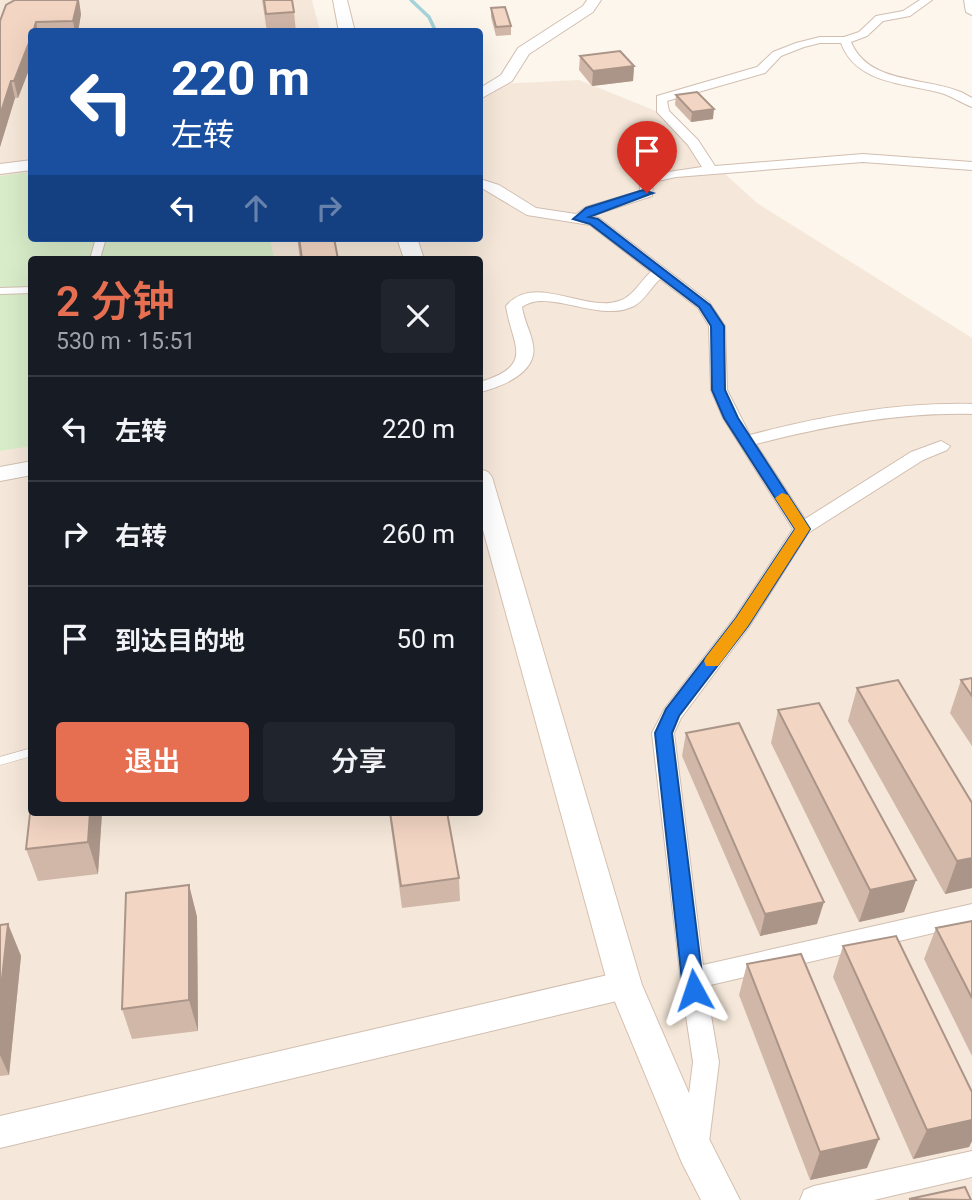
<!DOCTYPE html>
<html lang="zh">
<head>
<meta charset="utf-8">
<style>
	:root { --surface:#171b24; --page:#20242c; --text:#f1f3f6; --muted:#9ea1a6; --line:#363941; --accent:#e76f51 }
	body { margin:0; font-family:Roboto,"Noto Sans SC",sans-serif; background:var(--page); color:var(--text); height:100vh; display:flex; flex-direction:column; font-size:26px; white-space:nowrap }
	* { box-sizing:border-box; margin:0 }
	p { font-size:23px; color:var(--muted) }
	.icon { flex:none; width:38px; height:38px; fill:none; stroke:currentColor; stroke-width:2; stroke-linecap:round; stroke-linejoin:round }
	.map { position:relative; flex:1; overflow:hidden }
	.side { position:absolute; left:28px; top:256px; width:455px; height:560px; display:flex; flex-direction:column; background:var(--surface); border-radius:7px; box-shadow:0 7px 28px #0002 }
	.side>* { flex:none }
	.guide { position:absolute; left:28px; top:28px; width:455px; height:214px; border-radius:7px; box-shadow:0 7px 28px #0002; background:#1a4fa0; color:#fff; overflow:hidden }
	.pin { position:absolute; display:grid; place-items:center; width:60px; height:60px; color:#fff; margin:-72px -30px; border-radius:50% 50% 50% 0; rotate:-45deg; box-shadow:0 0 7px #0007 }
	.pin .icon { rotate:45deg }
	.me { position:absolute; width:77px; margin:-38px; rotate:355deg; stroke-linejoin:round; filter:drop-shadow(0 0 5px #0008) }
	.turn { display:flex; align-items:center; gap:24px; height:147px; padding:0 28px; font-size:32px }
	.turn .icon { width:91px; height:91px; stroke-width:2.5 }
	.turn b { display:block; font-size:49px; line-height:60px }
	.lanes { display:flex; align-items:center; height:66px; padding:0 28px; background:#0003; justify-content:center; gap:35px; direction:ltr }
	.lanes .off { opacity:.35 }
	.round { display:grid; place-items:center; flex:none; width:74px; height:74px; border-radius:7px; background:var(--page) }
	.headline { display:flex; align-items:center; justify-content:space-between; height:119px; padding:0 28px }
	h1 { font-size:42px; font-weight:600; line-height:52px; color:var(--accent) }
	.button { display:flex; gap:14px; margin-top:auto; padding:14px 28px }
	.button a { flex:1; height:80px; border-radius:7px; background:var(--accent); color:#fff; font-size:28px; font-weight:600; line-height:80px; text-align:center }
	.button a+a { background:var(--page); color:var(--text) }
	ul { padding:0; list-style:none }
	li { display:flex; align-items:center; gap:21px; height:105px; padding:0 28px; border-top:2px solid var(--line) }
	li div { flex:1 }
	li b { display:block; font-size:26px }
	li em { font-style:normal }
	.map>svg:first-child { display:block }
	.residential { fill:#f5e8da; fill-rule:evenodd }
	.green { fill:#d8ecc9 }
	.lines { fill:none; stroke-linecap:round; stroke-linejoin:round }
	.stream { stroke:#a5d3da; stroke-width:3.5 }
	.service-casing { stroke:#d1beb0; stroke-width:1 }
	.pedestrian-casing { stroke:#d1beb0; stroke-width:2 }
	.minor-casing { stroke:#d1beb0; stroke-width:2 }
	.tertiary-casing { stroke:#d1beb0; stroke-width:2 }
	.secondary-casing { stroke:#d6c0b0; stroke-width:2 }
	.service { fill:#fff; fill-rule:evenodd }
	.pedestrian { fill:#fff; fill-rule:evenodd }
	.minor { fill:#fff; fill-rule:evenodd }
	.tertiary { fill:#fff; fill-rule:evenodd }
	.secondary { fill:#fff; fill-rule:evenodd }
	.wall { fill:#d1b7a8 }
	.shaded-wall { fill:#aa9588 }
	.building { fill:#f3d5c3; stroke:#aa9588; stroke-width:2 }
	.route { fill:#1a73e8; stroke:#114b97; stroke-width:2 }
	.slow { fill:#f59e0b }
</style>
</head>
<body>
<div class="map">
<svg width="972" height="1200" viewBox="0 0 972 1200">
	<rect width="100%" height="100%" fill="#fdf6ec"/>
	<path class="residential" d="M0 0H312L320 31 32 32V238H480V85L579 80 656 111 757 203 972 338V1200H0ZM32 259H480V812H32Z"/>
	<path class="green" d="M31 172 32 238H270L274 259H32L31 446 0 451V176Z"/>
	<g class="lines">
		<path class="stream" d="M411 0 429 17 436 32"/>
		<defs>
			<path id="service" d="M32 748V756L0 765V757Z"/>
			<g id="pedestrian">
				<path d="M96 238H106L100 259H90Z"/>
				<path d="M32 287V293L0 294V288Z"/>
			</g>
			<g id="minor">
				<path d="M920 0H932L910 16 883 21 867 36 851 42C868 84 925 77 961 92L972 98V107C961 103 952 96 941 93 905 83 856 84 841 43H820L804 47 781 56 765 73 667 101 669 111 698 140 715 166 863 154 972 162V170L863 162 676 177 653 182 652 196 591 216 599 218 709 302 725 326 727 390 750 435C822 416 898 402 972 404V414C900 412 826 426 756 444L805 519 911 452 941 441 950 446 947 450 923 460 808 533 749 627 681 718 674 733 703 965 972 904V924L706 986 719 1062 709 1142 705 1151 696 1155 687 1151 683 1142 693 1062 682 990 652 733 665 708 735 617 793 529 723 418 711 390 709 326 698 308 660 279C651 287 645 300 634 306 599 324 548 287 522 307 524 321 531 332 533 345 538 373 501 387 480 392V382C536 365 512 346 506 306 535 272 584 313 619 301 633 297 640 281 651 272L590 225 527 215 480 187V179L499 185 536 208 576 214 586 207 640 191 641 176 702 167 688 145 657 112V96L757 67 773 52 796 43 820 37H844L859 32 876 16 903 11Z"/>
				<path d="M964 0H972V15L966 12Z"/>
				<path d="M972 1151V1177L874 1200H800L804 1190 814 1186Z"/>
			</g>
			<g id="tertiary">
				<path d="M587 0H601L593 12 529 54 512 81 480 99V88L501 75 518 48 583 6Z"/>
				<path d="M32 160V170L0 174V164Z"/>
				<path d="M32 461V475L0 481V467Z"/>
				<path d="M625 971 636 975 641 985 636 995 625 999 0 1148V1116Z"/>
			</g>
			<g id="secondary">
				<path d="M333 0H347L355 32H339Z"/>
				<path d="M397 238H417L424 259H404Z"/>
				<path d="M480 469 488 472 492 477 642 985 708 1137 740 1200H701L682 1163 608 985 480 519Z"/>
			</g>
		</defs>
		<use href="#service" class="service-casing"/>
		<use href="#pedestrian" class="pedestrian-casing"/>
		<use href="#minor" class="minor-casing"/>
		<use href="#tertiary" class="tertiary-casing"/>
		<use href="#secondary" class="secondary-casing"/>
		<use href="#service" class="service"/>
		<use href="#pedestrian" class="pedestrian"/>
		<use href="#minor" class="minor"/>
		<use href="#tertiary" class="tertiary"/>
		<use href="#secondary" class="secondary"/>
	</g>
	<g class="wall">
		<path d="M262 0H292L294 12 296 32H267Z"/>
		<path d="M491 8 511 26V35L496 36 491 17Z"/>
		<path d="M81 14 78 32H32V62L18 98H15L0 147V21Z"/>
		<path d="M580 56 634 66 633 81 592 86 579 70Z"/>
		<path d="M676 95 713 119 691 122 675 105Z"/>
		<path d="M297 238H334L338 259H300Z"/>
		<path d="M972 678V746L950 713 961 680Z"/>
		<path d="M857 688 972 803V888L945 894 848 721Z"/>
		<path d="M778 710 916 880 904 912 859 922 771 743Z"/>
		<path d="M686 733 817 924 760 936 682 756Z"/>
		<path d="M32 812H102L98 874 38 881 26 849Z"/>
		<path d="M389 812H447L459 878 460 901 402 908Z"/>
		<path d="M189 885 197 917 198 1031 132 1039 122 1009Z"/>
		<path d="M972 921V1056L924 959 936 928Z"/>
		<path d="M8 924 21 956 9 1075 0 1076V925Z"/>
		<path d="M843 946 972 1092V1141L969 1147 913 1159 833 977Z"/>
		<path d="M747 964 867 1168 810 1180 739 995Z"/>
	</g>
	<g class="shaded-wall">
		<path d="M78 0H79L81 14 78 32H75L73 21Z"/>
		<path d="M36 22 38 32H33Z"/>
		<path d="M32 35V62L18 98 14 81Z"/>
		<path d="M634 66 633 81 592 86 593 71Z"/>
		<path d="M11 81 15 98 0 147V115Z"/>
		<path d="M714 109 713 119 691 122 692 112Z"/>
		<path d="M90 812H102L98 874 88 842Z"/>
		<path d="M972 858V888L945 894 957 861Z"/>
		<path d="M916 880 904 912 859 922 870 890Z"/>
		<path d="M189 885 197 917 198 1031 189 1000Z"/>
		<path d="M824 902 817 924 760 936 765 914Z"/>
		<path d="M8 924 21 956 9 1075 0 1055V997Z"/>
		<path d="M972 1120V1141L969 1147 913 1159 927 1130Z"/>
		<path d="M879 1139 867 1168 810 1180 820 1152Z"/>
	</g>
	<g class="building">
		<path d="M15 0H78L73 21 36 22 33 32H32V35L14 81H11L0 115V21L6 5Z"/>
		<path d="M264 0H292L294 12 266 14Z"/>
		<path d="M505 7 511 26 496 27 491 8Z"/>
		<path d="M620 51 634 66 593 71 580 56Z"/>
		<path d="M697 92 714 109 692 112 676 95Z"/>
		<path d="M299 238H334L338 259H302Z"/>
		<path d="M972 678V696L961 680Z"/>
		<path d="M898 680 972 803V858L957 861 857 688Z"/>
		<path d="M819 703 916 880 870 890 778 710Z"/>
		<path d="M739 723 824 902 765 914 686 733Z"/>
		<path d="M32 796V812H90L88 842 26 849Z"/>
		<path d="M390 812H447L459 878 401 886Z"/>
		<path d="M189 885V1000L122 1009 126 893Z"/>
		<path d="M972 921V998L936 928Z"/>
		<path d="M8 924 0 997V925Z"/>
		<path d="M896 936 972 1092V1120L927 1130 843 946Z"/>
		<path d="M801 954 879 1139 820 1152 747 964Z"/>
		<path d="M965 1187 971 1200 909 1199Z"/>
	</g>
	<path class="route" d="M643 190 653 193 589 217 598 219 710 305 724 326 725 390 738 418 810 529 748 626 679 716 672 733 704 990 701 997 694 999 686 997 683 990 655 733 666 709 736 618 795 529 724 418 712 390 711 326 699 307 590 224 573 219 586 208Z"/>
	<path class="slow" d="M782 493 788 495 810 529 748 626 718 666H706L704 661 706 657 736 618 795 529 775 498Z"/>
</svg>
<div class="pin" style="left:647px;top:193px;background:#d93025"><svg class="icon" aria-label="arrive" viewBox="0 0 24 24"><path d="M6 21V4h12l-3 4 3 4H6"/></svg></div>
<svg class="me" style="left:694px;top:990px" viewBox="-20 -20 40 40"><path d="M0-17L14 15 0 8-14 15z" fill="#1a73e8" stroke="#fff" stroke-width="4"/></svg>
<div class="guide">
<div class="turn"><svg class="icon" aria-label="left" viewBox="0 0 24 24"><path d="M17 20v-9H6M10 6l-5 5 5 5"/></svg><div><b>220 m</b>左转</div></div>
<div class="lanes"><svg class="icon" aria-label="left" viewBox="0 0 24 24"><path d="M17 20v-9H6M10 6l-5 5 5 5"/></svg><svg class="icon off" aria-label="ahead" viewBox="0 0 24 24"><path d="M12 20V5M6 11l6-6 6 6"/></svg><svg class="icon off" aria-label="right" viewBox="0 0 24 24"><path d="M7 20v-9h11M14 6l5 5-5 5"/></svg></div>
</div>
<section class="side">
<div class="headline"><div><h1>2 分钟</h1><p>530 m · 15:51</p></div><a class="round"><svg class="icon" aria-label="close" viewBox="0 0 24 24"><path d="M6 6l12 12M18 6L6 18"/></svg></a></div>
<ul>
<li><svg class="icon" aria-label="left" viewBox="0 0 24 24"><path d="M17 20v-9H6M10 6l-5 5 5 5"/></svg><div><b>左转</b></div><em>220 m</em></li>
<li><svg class="icon" aria-label="right" viewBox="0 0 24 24"><path d="M7 20v-9h11M14 6l5 5-5 5"/></svg><div><b>右转</b></div><em>260 m</em></li>
<li><svg class="icon" aria-label="arrive" viewBox="0 0 24 24"><path d="M6 21V4h12l-3 4 3 4H6"/></svg><div><b>到达目的地</b></div><em>50 m</em></li>
</ul>
<div class="button"><a>退出</a><a>分享</a></div>
</section>
</div>
</body>
</html>
